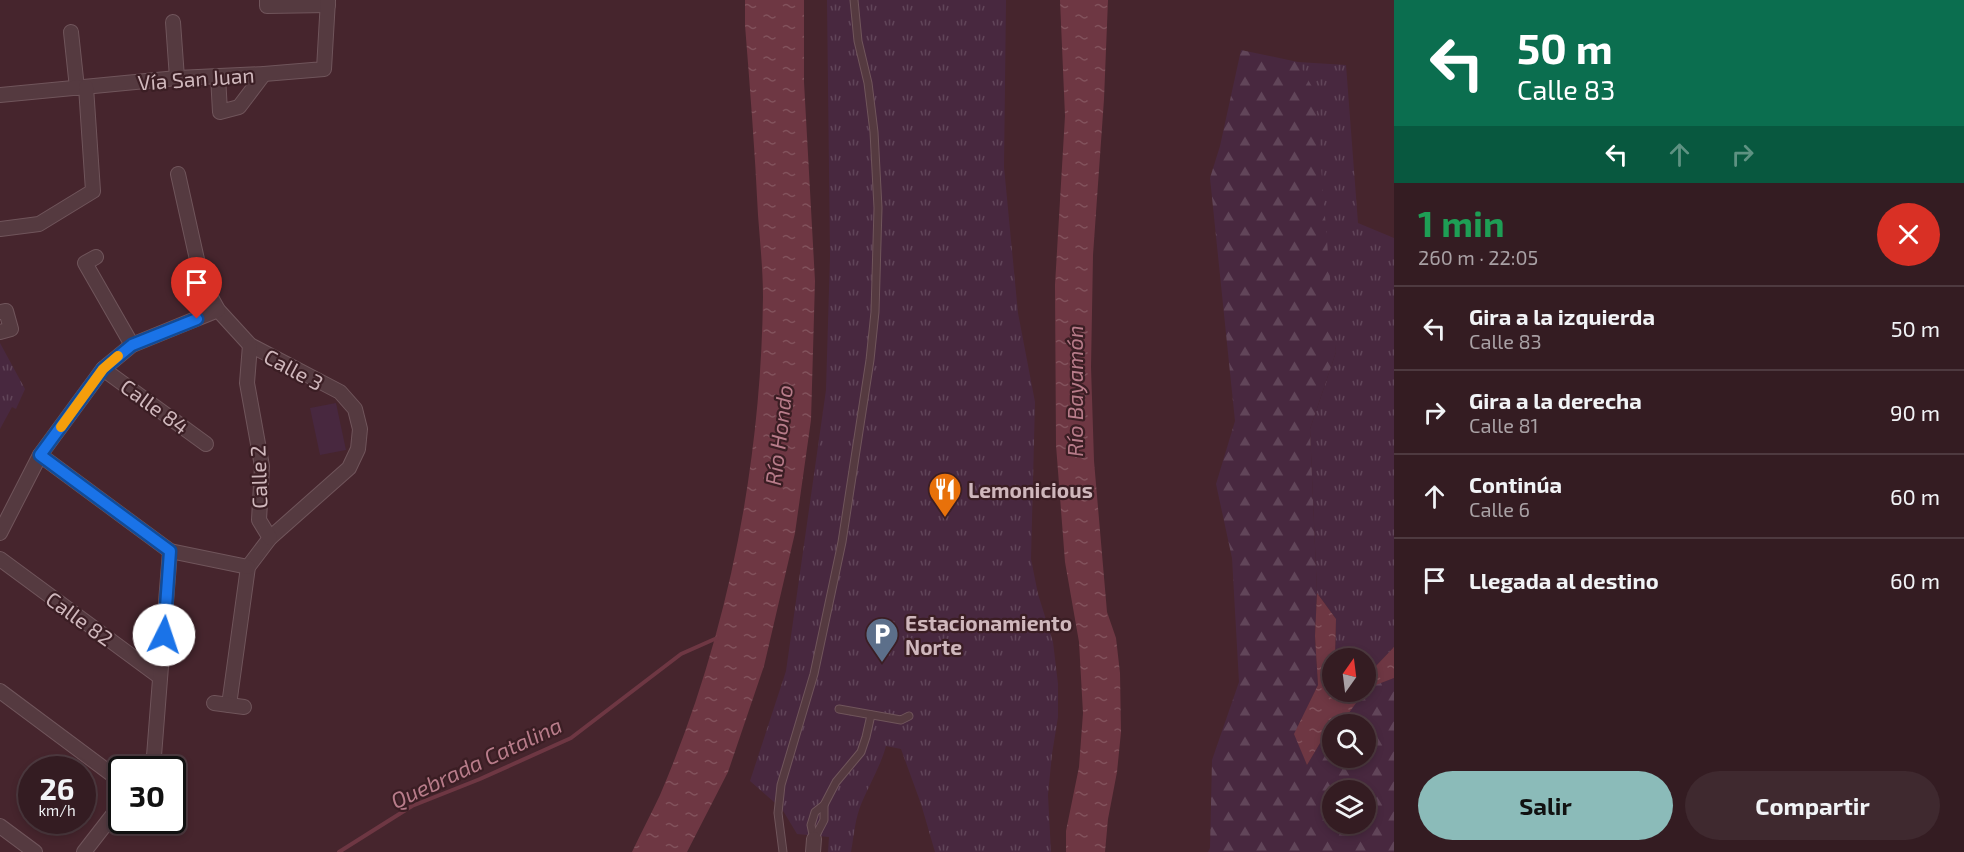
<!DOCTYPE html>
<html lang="es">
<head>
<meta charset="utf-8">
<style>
	:root { --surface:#341c22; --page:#3f292f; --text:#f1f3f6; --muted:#a9a1a5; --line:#4e3a40; --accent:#8bbbb9 }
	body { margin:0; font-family:"Exo 2",sans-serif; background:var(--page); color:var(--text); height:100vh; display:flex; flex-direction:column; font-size:22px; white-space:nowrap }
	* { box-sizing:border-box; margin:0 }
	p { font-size:20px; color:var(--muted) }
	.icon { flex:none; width:33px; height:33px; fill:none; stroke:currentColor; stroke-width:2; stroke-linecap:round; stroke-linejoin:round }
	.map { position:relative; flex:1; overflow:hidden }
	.panel { display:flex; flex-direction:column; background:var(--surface); width:570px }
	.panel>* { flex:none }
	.banner { background:#0b6e4f; color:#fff; overflow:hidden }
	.needle { width:39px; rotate:14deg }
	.controls { position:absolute; left:1322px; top:648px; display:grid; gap:12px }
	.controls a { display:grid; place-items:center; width:54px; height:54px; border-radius:50%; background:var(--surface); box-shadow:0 3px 9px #0003,0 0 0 2px var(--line); font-size:30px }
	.speed { position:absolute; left:18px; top:756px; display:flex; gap:12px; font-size:30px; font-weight:700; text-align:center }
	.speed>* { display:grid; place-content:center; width:78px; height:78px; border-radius:50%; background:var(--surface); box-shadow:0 3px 9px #0003,0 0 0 2px var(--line); line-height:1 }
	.speed small { font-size:15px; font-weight:400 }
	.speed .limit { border:3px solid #111; border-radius:9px; background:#fff; color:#111 }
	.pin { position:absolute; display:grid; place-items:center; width:51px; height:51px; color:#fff; margin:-62px -26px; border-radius:50% 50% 50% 0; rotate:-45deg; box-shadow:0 0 6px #0007 }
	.pin .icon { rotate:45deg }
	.me { position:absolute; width:66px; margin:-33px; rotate:4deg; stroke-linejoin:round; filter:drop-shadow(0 0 4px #0008) }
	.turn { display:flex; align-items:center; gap:21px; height:126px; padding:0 24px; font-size:27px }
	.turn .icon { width:78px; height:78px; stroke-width:2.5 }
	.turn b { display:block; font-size:42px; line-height:51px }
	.lanes { display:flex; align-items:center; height:57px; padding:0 24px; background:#0003; justify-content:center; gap:30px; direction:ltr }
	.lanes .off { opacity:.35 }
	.round { display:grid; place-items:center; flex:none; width:63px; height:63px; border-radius:32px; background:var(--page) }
	.overview { display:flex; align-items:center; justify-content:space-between; height:102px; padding:0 24px }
	h1 { font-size:36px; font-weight:700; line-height:45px; color:#1e9e55 }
	.primary-button { display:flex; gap:12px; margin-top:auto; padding:12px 24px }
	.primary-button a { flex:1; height:69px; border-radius:36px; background:var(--accent); color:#111; font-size:24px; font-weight:700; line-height:69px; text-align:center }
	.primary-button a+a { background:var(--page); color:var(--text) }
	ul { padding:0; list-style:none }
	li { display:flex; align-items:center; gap:18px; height:84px; padding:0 24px; border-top:2px solid var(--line) }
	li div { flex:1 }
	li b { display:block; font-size:22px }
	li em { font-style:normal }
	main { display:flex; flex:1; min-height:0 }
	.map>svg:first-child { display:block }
	.grass { fill:url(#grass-tufts) }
	.forest { fill:url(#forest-firs); fill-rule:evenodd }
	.garden { fill:#48283f }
	.water { fill:url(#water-ripples) }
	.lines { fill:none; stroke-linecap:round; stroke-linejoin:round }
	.stream { stroke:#6e3743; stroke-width:4 }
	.lane-casing { stroke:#70555b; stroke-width:9 }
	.street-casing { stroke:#70555b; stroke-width:16 }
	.lane { stroke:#553a40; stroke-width:7 }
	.street { stroke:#553a40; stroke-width:14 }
	.route-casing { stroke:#114b97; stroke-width:15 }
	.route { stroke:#1a73e8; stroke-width:10 }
	.slow { stroke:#f59e0b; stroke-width:10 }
	.labels { text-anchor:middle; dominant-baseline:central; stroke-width:4.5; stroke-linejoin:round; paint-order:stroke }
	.street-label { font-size:21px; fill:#cfb7bc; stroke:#3b1e24 }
	.poi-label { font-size:21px; font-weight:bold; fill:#cfb7bc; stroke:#3b1e24; text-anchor:start }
	.water-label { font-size:22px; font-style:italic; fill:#b87c8a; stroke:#3b1e24 }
</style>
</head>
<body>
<main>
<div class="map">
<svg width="1394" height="852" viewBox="0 0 1394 852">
	<defs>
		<pattern id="grass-tufts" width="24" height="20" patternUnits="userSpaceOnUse" patternTransform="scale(1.5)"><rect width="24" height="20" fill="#48283f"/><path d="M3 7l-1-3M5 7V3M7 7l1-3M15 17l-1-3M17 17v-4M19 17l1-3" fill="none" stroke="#614559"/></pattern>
		<pattern id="forest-firs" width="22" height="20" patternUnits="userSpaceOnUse" patternTransform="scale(1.5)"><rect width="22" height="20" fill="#48283f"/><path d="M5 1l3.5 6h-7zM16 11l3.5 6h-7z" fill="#614559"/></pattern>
		<pattern id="water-ripples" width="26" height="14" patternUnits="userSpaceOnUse" patternTransform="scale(1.5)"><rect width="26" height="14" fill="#6e3743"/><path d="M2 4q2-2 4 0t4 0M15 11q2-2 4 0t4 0" fill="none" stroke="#82525c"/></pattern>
	</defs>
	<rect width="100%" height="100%" fill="#46252d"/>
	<g class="grass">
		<path d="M827 0H1006L1004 167 1018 313 1035 402 1031 559 1038 594 1053 642 1058 684V717L1052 754 1048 795 1051 852H935L921 804 901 749 886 746C881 765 870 783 862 802 855 818 854 835 851 852H828L829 837 797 834 782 809 750 781 786 671 826 390 830 256Z"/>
		<path d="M1298 62 1346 65 1358 223 1394 238V647L1375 667 1365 671V658H1335L1336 619 1317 593 1310 429 1336 352Z"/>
		<path d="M0 343 25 389 16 409 12 407 0 429Z"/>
	</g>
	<path class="forest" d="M1241 50 1298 62 1315 92 1336 352 1310 429 1317 593 1315 636 1318 685 1295 734 1307 765 1323 738 1332 730V758H1365V724H1338L1366 688 1394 678V852H1208L1210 848 1212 760 1239 682 1232 558 1216 484 1235 421 1210 178 1220 146ZM1332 790H1365V824H1332Z"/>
	<path class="garden" d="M336 403 346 450 320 455 310 408Z"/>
	<g class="water">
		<path d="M745 0H804V82L815 281 811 420 795 533 764 666 728 772 687 852H632C641 833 651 814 660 795 727 639 761 466 763 297 763 270 760 242 758 215 755 152 750 88 745 25Z"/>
		<path d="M1060 0H1108L1104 99 1093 255 1091 367 1094 461 1107 612 1116 638 1120 673 1121 732 1117 772 1108 819 1105 852H1066V831L1079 767 1083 713 1079 642 1065 562 1056 445 1055 285 1065 116Z"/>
		<path d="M1317 593 1336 619 1335 658H1332V692H1364L1343 721 1338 724H1332V730L1323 738 1307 765 1294 734 1318 685 1315 636Z"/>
		<path d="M1394 647V678L1365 689V671L1375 667Z"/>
	</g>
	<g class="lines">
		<path class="stream" d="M339 852 412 806 480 779 571 738 681 654 717 638"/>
		<defs>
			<g id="lane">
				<path d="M839 709 901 720 909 716"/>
				<path d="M814 839 811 825 815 812 824 805 836 782 861 752 866 737 871 715"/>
				<path d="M814 839 824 820V805"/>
				<path d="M783 852 778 813 781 785 814 674 842 542 870 360 875 312 878 208 874 132 868 83 858 41 854 0"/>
			</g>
			<g id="street">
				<path d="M267 0V6L328 5"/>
				<path d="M173 22 177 78"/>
				<path d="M71 32 77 88"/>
				<path d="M218 76 220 112 239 107 264 74"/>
				<path d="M0 95 177 78 264 74 324 69 328 0"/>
				<path d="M178 174 200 273 208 292 218 310 250 345 340 392 355 409 360 429 358 449 349 468 270 538 248 567 229 705"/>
				<path d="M0 229 39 224 93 191 86 87"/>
				<path d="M96 257 85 263 132 345"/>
				<path d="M0 312 6 311 11 329 0 332"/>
				<path d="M250 345 247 383 262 466 259 520 270 538"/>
				<path d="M103 369 206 444"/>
				<path d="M40 455 170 551 248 567"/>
				<path d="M0 533 40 455 103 369 132 345 218 310"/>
				<path d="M0 559 160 677"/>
				<path d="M0 691 122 782"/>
				<path d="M214 703 244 707"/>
				<path d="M145 770 154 756 170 551"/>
				<path d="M0 826 35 852"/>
				<path d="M84 852 122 803"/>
				<path d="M813 852 814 839"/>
			</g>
		</defs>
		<use href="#lane" class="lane-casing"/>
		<use href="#street" class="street-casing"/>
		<use href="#lane" class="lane"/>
		<use href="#street" class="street"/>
	</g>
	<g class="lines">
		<defs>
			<path id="route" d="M164 635 170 551 40 455 103 369 132 345 197 319"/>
		</defs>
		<use href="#route" class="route-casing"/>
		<use href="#route" class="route"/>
		<path class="slow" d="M61 427 103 369 118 356"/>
	</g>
	<defs>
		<symbol id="restaurant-pin" viewBox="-11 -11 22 30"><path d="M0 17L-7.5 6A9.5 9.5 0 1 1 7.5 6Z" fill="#e8710a" stroke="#3b1e24"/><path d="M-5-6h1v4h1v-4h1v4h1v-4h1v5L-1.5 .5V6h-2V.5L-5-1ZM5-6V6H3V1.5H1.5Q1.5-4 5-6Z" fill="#fff"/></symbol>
		<symbol id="parking-pin" viewBox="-11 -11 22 30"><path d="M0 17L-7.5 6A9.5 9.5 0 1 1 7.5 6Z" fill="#5c6f8a" stroke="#3b1e24"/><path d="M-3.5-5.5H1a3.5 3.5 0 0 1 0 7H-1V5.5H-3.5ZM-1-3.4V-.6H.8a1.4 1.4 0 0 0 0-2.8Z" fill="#fff"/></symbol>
	</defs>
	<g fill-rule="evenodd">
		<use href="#restaurant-pin" x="926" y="470" width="38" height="52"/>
		<use href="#parking-pin" x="863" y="615" width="38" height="52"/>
	</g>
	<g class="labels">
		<g class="street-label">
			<text transform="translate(196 78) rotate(-4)">Vía San Juan</text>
			<text transform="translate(294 369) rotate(28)">Calle 3</text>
			<text transform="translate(155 406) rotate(36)">Calle 84</text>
			<text transform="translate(258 477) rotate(-92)">Calle 2</text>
			<text transform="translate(80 618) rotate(36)">Calle 82</text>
		</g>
		<g class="poi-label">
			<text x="968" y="489">Lemonicious</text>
			<text x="905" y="622">Estacionamiento<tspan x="905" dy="24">Norte</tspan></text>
		</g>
		<g class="water-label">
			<text transform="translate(1074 391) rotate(-90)">Río Bayamón</text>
			<text transform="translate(778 435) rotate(-83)">Río Hondo</text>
			<text transform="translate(476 762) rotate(-25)">Quebrada Catalina</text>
		</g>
	</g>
</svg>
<div class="controls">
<a><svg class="needle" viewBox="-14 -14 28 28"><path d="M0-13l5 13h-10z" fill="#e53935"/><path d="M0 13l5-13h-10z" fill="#a9a1a5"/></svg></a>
<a><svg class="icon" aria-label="search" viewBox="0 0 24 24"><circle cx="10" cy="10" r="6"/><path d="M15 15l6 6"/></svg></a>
<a><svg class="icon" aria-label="layers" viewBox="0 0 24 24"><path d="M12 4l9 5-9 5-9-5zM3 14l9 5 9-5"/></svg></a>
</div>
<div class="speed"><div>26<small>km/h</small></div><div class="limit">30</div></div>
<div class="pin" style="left:197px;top:319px;background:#d93025"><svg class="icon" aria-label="arrive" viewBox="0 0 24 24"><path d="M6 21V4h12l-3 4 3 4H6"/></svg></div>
<svg class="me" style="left:164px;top:635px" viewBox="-20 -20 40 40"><circle r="19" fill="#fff"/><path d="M0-13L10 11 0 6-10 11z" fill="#1a73e8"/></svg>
</div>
<section class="panel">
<div class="banner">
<div class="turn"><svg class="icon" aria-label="left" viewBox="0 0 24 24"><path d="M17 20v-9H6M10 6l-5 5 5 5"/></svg><div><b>50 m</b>Calle 83</div></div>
<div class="lanes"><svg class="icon" aria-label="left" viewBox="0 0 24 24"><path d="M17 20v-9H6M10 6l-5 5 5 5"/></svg><svg class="icon off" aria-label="ahead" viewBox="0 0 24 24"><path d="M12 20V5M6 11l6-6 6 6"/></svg><svg class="icon off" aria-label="right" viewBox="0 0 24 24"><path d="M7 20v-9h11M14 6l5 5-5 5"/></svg></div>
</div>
<div class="overview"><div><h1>1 min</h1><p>260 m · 22:05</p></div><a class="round" style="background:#d93025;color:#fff"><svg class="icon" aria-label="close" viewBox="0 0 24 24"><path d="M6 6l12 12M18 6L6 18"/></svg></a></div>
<ul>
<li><svg class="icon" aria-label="left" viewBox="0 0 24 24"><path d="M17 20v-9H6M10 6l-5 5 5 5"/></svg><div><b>Gira a la izquierda</b><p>Calle 83</p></div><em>50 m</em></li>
<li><svg class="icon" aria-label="right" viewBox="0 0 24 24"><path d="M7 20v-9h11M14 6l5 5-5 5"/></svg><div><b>Gira a la derecha</b><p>Calle 81</p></div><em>90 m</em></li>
<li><svg class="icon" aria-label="ahead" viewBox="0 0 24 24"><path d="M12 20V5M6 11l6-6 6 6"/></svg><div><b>Continúa</b><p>Calle 6</p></div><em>60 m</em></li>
<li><svg class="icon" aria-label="arrive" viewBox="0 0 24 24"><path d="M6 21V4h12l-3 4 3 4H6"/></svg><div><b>Llegada al destino</b></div><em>60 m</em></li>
</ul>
<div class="primary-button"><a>Salir</a><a>Compartir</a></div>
</section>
</main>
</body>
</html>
